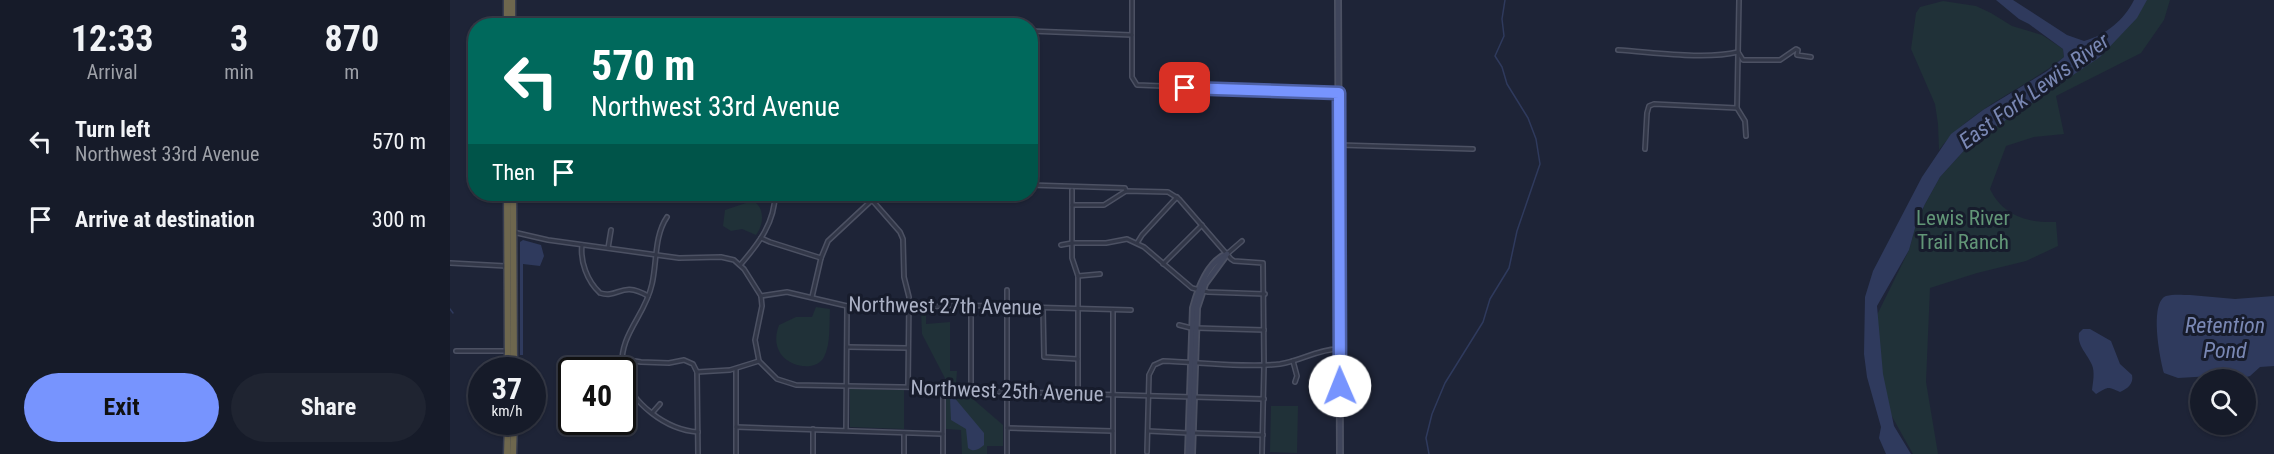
<!DOCTYPE html>
<html lang="en">
<head>
<meta charset="utf-8">
<style>
	:root { --surface:#161b29; --page:#1f2431; --text:#f1f3f6; --muted:#9ea1a8; --line:#353946; --accent:#7794fe }
	body { margin:0; font-family:"Roboto Condensed",sans-serif; background:var(--page); color:var(--text); height:100vh; display:flex; flex-direction:column; font-size:22px; white-space:nowrap }
	* { box-sizing:border-box; margin:0 }
	p { font-size:20px; color:var(--muted) }
	.icon { flex:none; width:33px; height:33px; fill:none; stroke:currentColor; stroke-width:2; stroke-linecap:round; stroke-linejoin:round }
	.map { position:relative; flex:1; overflow:hidden }
	.sheet { display:flex; flex-direction:column; background:var(--surface); width:450px }
	.sheet>* { flex:none }
	.guide { position:absolute; left:18px; top:18px; width:570px; height:183px; border-radius:24px; box-shadow:0 2px 4px #0004,0 0 0 2px var(--line); background:#00695c; color:#fff; overflow:hidden }
	.tools { position:absolute; left:1740px; top:369px; display:grid; gap:12px }
	.tools a { display:grid; place-items:center; width:66px; height:66px; border-radius:50%; background:var(--surface); box-shadow:0 2px 4px #0004,0 0 0 2px var(--line); font-size:30px }
	.speed { position:absolute; left:18px; top:357px; display:flex; gap:12px; font-size:30px; font-weight:700; text-align:center }
	.speed>* { display:grid; place-content:center; width:78px; height:78px; border-radius:50%; background:var(--surface); box-shadow:0 2px 4px #0004,0 0 0 2px var(--line); line-height:1 }
	.speed small { font-size:15px; font-weight:400 }
	.speed .limit { border:3px solid #111; border-radius:9px; background:#fff; color:#111 }
	.pin { position:absolute; display:grid; place-items:center; width:51px; height:51px; color:#fff; margin:-26px; border-radius:12px; box-shadow:0 3px 9px #0006 }
	.me { position:absolute; width:66px; margin:-33px; rotate:359deg; stroke-linejoin:round; filter:drop-shadow(0 0 4px #0008) }
	.turn { display:flex; align-items:center; gap:21px; height:126px; padding:0 24px; font-size:27px }
	.turn .icon { width:78px; height:78px; stroke-width:2.5 }
	.turn b { display:block; font-size:42px; line-height:51px }
	.then { display:flex; align-items:center; height:57px; padding:0 24px; background:#0003; gap:12px; font-size:22px }
	.eta { display:flex; justify-content:space-evenly; align-items:center; height:102px; text-align:center }
	.eta b { font-size:36px; font-weight:700; line-height:42px }
	.button { display:flex; gap:12px; margin-top:auto; padding:12px 24px }
	.button a { flex:1; height:69px; border-radius:36px; background:var(--accent); color:#111; font-size:24px; font-weight:700; line-height:69px; text-align:center }
	.button a+a { background:var(--page); color:var(--text) }
	ul { padding:0; list-style:none }
	li { display:flex; align-items:center; gap:18px; height:78px; padding:0 24px }
	li div { flex:1 }
	li b { display:block; font-size:22px }
	li em { font-style:normal }
	main { display:flex; flex:1; min-height:0 }
	.map>svg:first-child { display:block }
	.green { fill:#203138 }
	.water { fill:#2f3a5d }
	.lines { fill:none; stroke-linecap:round; stroke-linejoin:round }
	.stream { stroke:#2f3a5d; stroke-width:1.5 }
	.street-casing { stroke:#4c5163; stroke-width:6 }
	.secondary-casing { stroke:#4c5163; stroke-width:8 }
	.highway-casing { stroke:#393e4f; stroke-width:9 }
	.street { stroke:#323748; stroke-width:3 }
	.secondary { stroke:#3f455b; stroke-width:4.5 }
	.highway { stroke:#6e674e; stroke-width:6 }
	.route-casing { stroke:#4d60a5; stroke-width:15 }
	.route { stroke:#7794fe; stroke-width:10 }
	.labels { text-anchor:middle; dominant-baseline:central; stroke-width:6; stroke-linejoin:round; paint-order:stroke }
	.park-label { font-size:21px; fill:#629677; stroke:#171c2c }
	.street-label { font-size:21px; fill:#abb1c5; stroke:#171c2c }
	.water-label { font-size:22px; font-style:italic; fill:#7a88b4; stroke:#171c2c }
</style>
</head>
<body>
<main>
<section class="sheet">
<div class="eta">
<div><b>12:33</b><p>Arrival</p></div>
<div><b>3</b><p>min</p></div>
<div><b>870</b><p>m</p></div>
</div>
<ul>
<li><svg class="icon" aria-label="left" viewBox="0 0 24 24"><path d="M17 20v-9H6M10 6l-5 5 5 5"/></svg><div><b>Turn left</b><p>Northwest 33rd Avenue</p></div><em>570 m</em></li>
<li><svg class="icon" aria-label="arrive" viewBox="0 0 24 24"><path d="M6 21V4h12l-3 4 3 4H6"/></svg><div><b>Arrive at destination</b></div><em>300 m</em></li>
</ul>
<div class="button"><a>Exit</a><a>Share</a></div>
</section>
<div class="map">
<svg width="1824" height="454" viewBox="0 0 1824 454">
	<rect width="100%" height="100%" fill="#1e2437"/>
	<g class="green">
		<path d="M1689 0H1720L1714 20 1691 53 1606 96 1614 134 1584 137 1556 146 1540 189C1553 216 1578 223 1606 222L1608 246 1576 261 1527 273 1480 288 1476 382 1488 454H1463L1440 413 1430 362 1427 315 1459 250 1467 221 1475 204 1490 177 1520 144 1649 57Z"/>
		<path d="M1493 1 1526 6 1541 13 1562 26 1592 35 1613 49 1614 57C1573 90 1521 108 1489 150L1488 124 1485 104 1461 49 1466 13 1470 7Z"/>
		<path d="M296 203H306C315 211 313 226 306 235L292 229 281 231 273 226 275 210Z"/>
		<path d="M366 307 380 309C379 323 381 344 374 357 364 377 314 364 329 325L346 317H362Z"/>
		<path d="M476 310V324L500 322V371H507L506 384H498L472 334 471 311Z"/>
		<path d="M400 389 454 390V429L400 427Z"/>
		<path d="M496 392 517 394 553 425V446H537V454H512L511 430 496 429Z"/>
		<path d="M821 406H848L847 453 820 452Z"/>
	</g>
	<g class="water">
		<path d="M1546 0H1563L1617 35 1634 41C1656 35 1674 20 1684 0H1697L1687 18 1650 57 1520 144 1490 177 1475 204 1467 221 1459 250 1427 306 1433 374 1444 426 1461 454H1436L1429 438 1431 427 1417 377 1414 354 1415 297 1423 271 1472 177 1501 134 1533 110 1597 71 1614 57 1613 49 1579 24 1569 19Z"/>
		<path d="M73 240 91 245 94 256 90 266 73 264V355H70V242Z"/>
		<path d="M1740 295 1785 299 1824 296V366L1810 367 1800 376 1790 379 1762 376 1728 378 1714 373C1710 359 1699 303 1716 296 1723 294 1733 295 1740 295Z"/>
		<path d="M1633 329H1640L1661 341 1670 364 1682 375C1684 384 1677 389 1670 392 1656 386 1659 387 1646 394L1642 390C1643 382 1645 372 1642 365 1637 353 1627 346 1629 333Z"/>
		<path d="M503 396 534 433V445C529 449 524 453 518 448L516 429 501 420 500 398Z"/>
	</g>
	<g class="lines">
		<g class="stream">
			<path d="M0 309 3 313"/>
			<path d="M979 454 976 438 982 414 995 383 1033 322 1040 299 1059 268 1067 231 1090 164 1086 139 1078 118 1057 84 1052 67 1045 56 1054 36 1052 19 1055 0"/>
		</g>
		<defs>
			<g id="street">
				<path d="M682 0V77L687 85 889 93"/>
				<path d="M1289 0 1287 108 1295 121 1296 136"/>
				<path d="M580 31 682 35"/>
				<path d="M1168 50C1203 52 1254 60 1288 52L1293 60H1330L1346 49 1348 50 1347 55 1361 57"/>
				<path d="M889 145 1023 149"/>
				<path d="M1195 149 1197 113 1199 106 1204 104 1287 108"/>
				<path d="M580 185 675 188 676 191"/>
				<path d="M622 190V258L628 276V394"/>
				<path d="M421 194 422 200"/>
				<path d="M422 200 450 232 453 239 454 277 459 297 458 387"/>
				<path d="M622 205H654L676 191 718 192 729 199 781 259 784 261 813 263 814 365 812 454"/>
				<path d="M63 232 98 240 207 255 229 258 271 257 284 260 294 269 311 296 312 306 305 340 309 361 327 379 346 385 502 388 526 391 814 399"/>
				<path d="M311 238 320 242 371 258"/>
				<path d="M687 243 692 235 727 197"/>
				<path d="M132 245C130 261 137 281 150 293 169 299 171 280 198 296"/>
				<path d="M611 245 622 243H656L677 239 694 247 742 288 758 292 815 294"/>
				<path d="M158 248 161 230"/>
				<path d="M777 254 792 241"/>
				<path d="M0 263 56 266"/>
				<path d="M291 264C309 243 325 222 325 194"/>
				<path d="M713 264 752 225"/>
				<path d="M628 276 650 274"/>
				<path d="M311 296 337 292 397 306 429 308H465L504 305 681 310"/>
				<path d="M362 297 371 258 378 241 422 200"/>
				<path d="M593 308 594 357 628 359"/>
				<path d="M663 310V454"/>
				<path d="M729 325 741 328"/>
				<path d="M746 328 814 330"/>
				<path d="M397 347 458 348"/>
				<path d="M6 351H56"/>
				<path d="M172 359 191 362 219 363 234 360 243 364 247 372 280 370 309 361"/>
				<path d="M843 361 847 376 845 382"/>
				<path d="M286 369V454"/>
				<path d="M172 370C169 333 195 317 202 284 207 263 204 236 217 217"/>
				<path d="M172 372C181 403 216 430 248 432"/>
				<path d="M247 372 248 454"/>
				<path d="M521 390V306"/>
				<path d="M203 412 210 404"/>
				<path d="M286 427 493 434"/>
				<path d="M557 428 663 431"/>
				<path d="M396 430 397 306"/>
				<path d="M698 431 738 433"/>
				<path d="M743 433 813 435"/>
				<path d="M697 452 699 375 704 365 713 361C748 362 796 368 830 364 851 361 868 349 889 349"/>
				<path d="M363 454V429"/>
				<path d="M454 454V433"/>
				<path d="M493 454V388"/>
				<path d="M557 454V290"/>
			</g>
			<g id="secondary">
				<path d="M888 0 890 454"/>
				<path d="M738 454 743 308C748 289 757 262 777 254"/>
				<path d="M742 454 747 308 755 284 777 254"/>
			</g>
			<g id="highway">
				<path d="M57 0V26"/>
				<path d="M62 0V26"/>
				<path d="M57 194 58 370"/>
				<path d="M63 194 64 370"/>
				<path d="M57 454 58 422"/>
				<path d="M63 454 64 422"/>
			</g>
		</defs>
		<use href="#street" class="street-casing"/>
		<use href="#secondary" class="secondary-casing"/>
		<use href="#highway" class="highway-casing"/>
		<use href="#street" class="street"/>
		<use href="#secondary" class="secondary"/>
		<use href="#highway" class="highway"/>
	</g>
	<g class="lines">
		<defs>
			<path id="route" d="M735 88 889 93 890 386"/>
		</defs>
		<use href="#route" class="route-casing"/>
		<use href="#route" class="route"/>
	</g>
	<g class="labels">
		<g class="park-label">
			<text x="1513" y="218">Lewis River<tspan x="1513" dy="24">Trail Ranch</tspan></text>
		</g>
		<g class="street-label">
			<text transform="translate(495 306) rotate(1)">Northwest 27th Avenue</text>
			<text transform="translate(557 391) rotate(2)">Northwest 25th Avenue</text>
		</g>
		<g class="water-label">
			<text transform="translate(1584 91) rotate(-36)">East Fork Lewis River</text>
			<text x="1775" y="325">Retention<tspan x="1775" dy="25">Pond</tspan></text>
		</g>
	</g>
</svg>
<div class="tools">
<a><svg class="icon" aria-label="search" viewBox="0 0 24 24"><circle cx="10" cy="10" r="6"/><path d="M15 15l6 6"/></svg></a>
</div>
<div class="speed"><div>37<small>km/h</small></div><div class="limit">40</div></div>
<div class="pin" style="left:735px;top:88px;background:#d93025"><svg class="icon" aria-label="arrive" viewBox="0 0 24 24"><path d="M6 21V4h12l-3 4 3 4H6"/></svg></div>
<svg class="me" style="left:890px;top:386px" viewBox="-20 -20 40 40"><circle r="19" fill="#fff"/><path d="M0-13L10 11 0 6-10 11z" fill="#7794fe"/></svg>
<div class="guide">
<div class="turn"><svg class="icon" aria-label="left" viewBox="0 0 24 24"><path d="M17 20v-9H6M10 6l-5 5 5 5"/></svg><div><b>570 m</b>Northwest 33rd Avenue</div></div>
<div class="then">Then<svg class="icon" aria-label="arrive" viewBox="0 0 24 24"><path d="M6 21V4h12l-3 4 3 4H6"/></svg></div>
</div>
</div>
</main>
</body>
</html>
